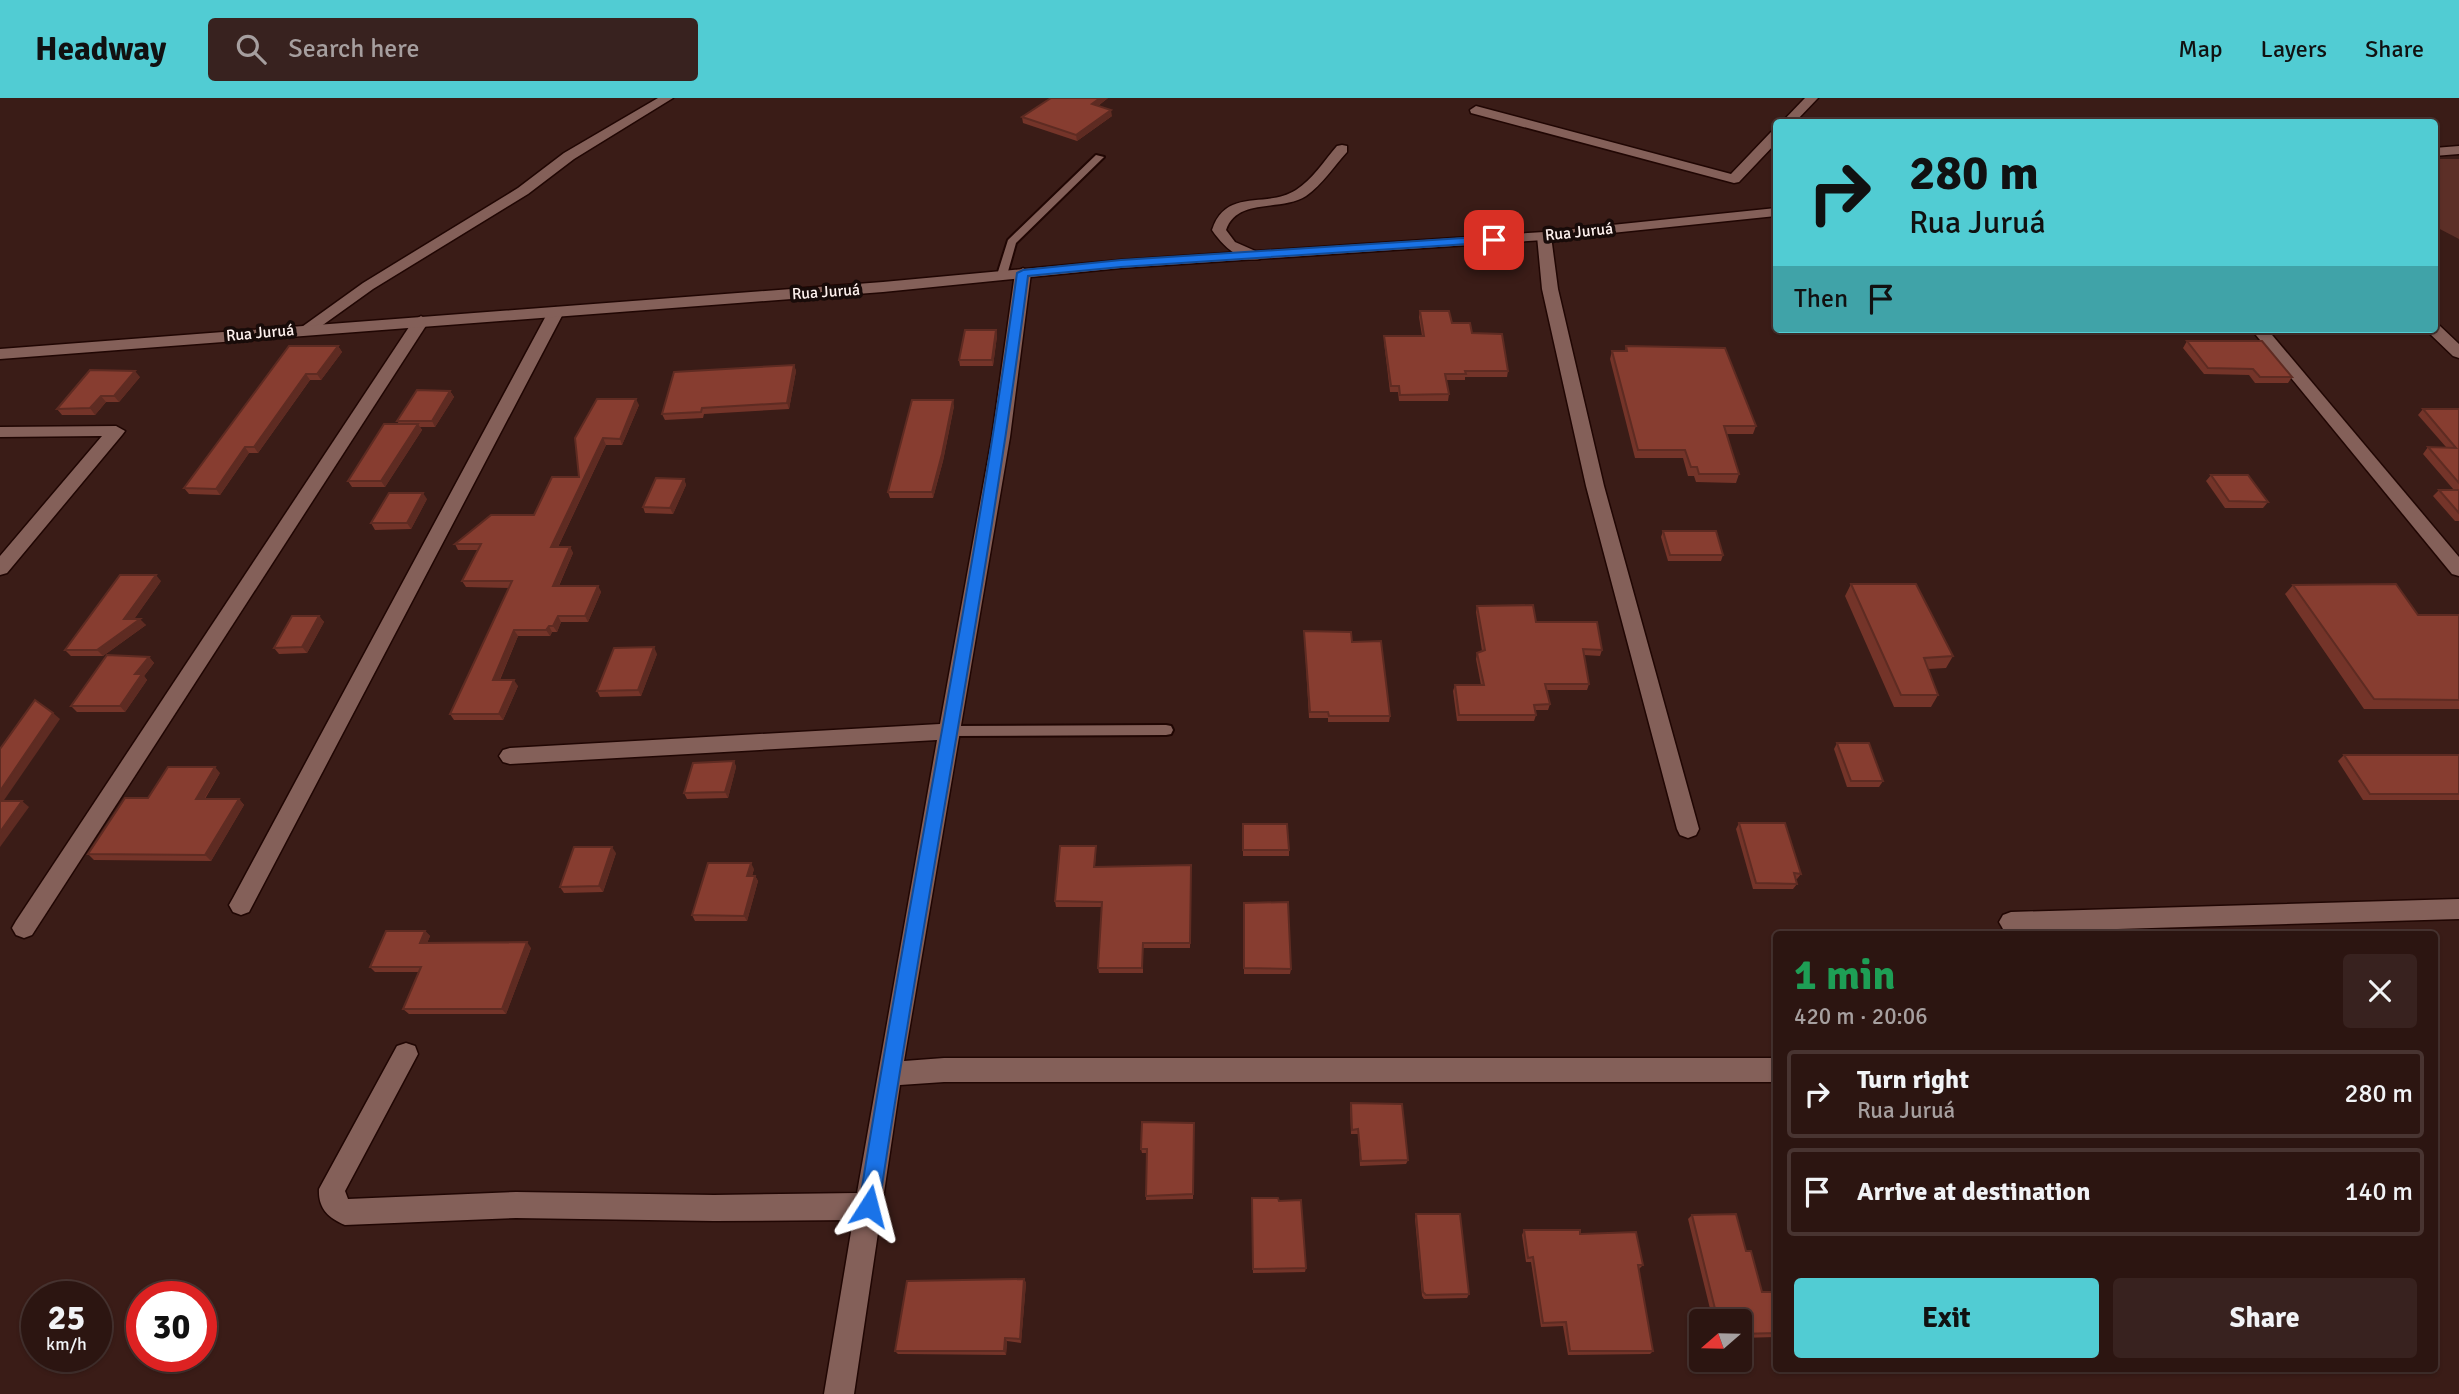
<!DOCTYPE html>
<html lang="en">
<head>
<meta charset="utf-8">
<style>
	:root { --surface:#2c1511; --page:#38221f; --text:#f1f3f6; --muted:#a69f9f; --line:#483431; --accent:#51ccd3 }
	body { margin:0; font-family:Signika,sans-serif; background:var(--page); color:var(--text); height:100vh; display:flex; flex-direction:column; font-size:26px; white-space:nowrap }
	* { box-sizing:border-box; margin:0 }
	p { font-size:23px; color:var(--muted) }
	.icon { flex:none; width:38px; height:38px; fill:none; stroke:currentColor; stroke-width:2; stroke-linecap:round; stroke-linejoin:round }
	.map { position:relative; flex:1; overflow:hidden }
	.sheet { position:absolute; left:1773px; top:833px; width:665px; height:441px; display:flex; flex-direction:column; background:var(--surface); border-radius:7px; box-shadow:0 2px 5px #0004,0 0 0 2px var(--line) }
	.sheet>* { flex:none }
	.banner { position:absolute; left:1773px; top:21px; width:665px; height:214px; border-radius:7px; box-shadow:0 2px 5px #0004,0 0 0 2px var(--line); background:#51ccd3; color:#111; overflow:hidden }
	.needle { width:46px; rotate:250deg }
	.tools { position:absolute; left:1689px; top:1211px; display:grid; gap:14px }
	.tools a { display:grid; place-items:center; width:63px; height:63px; border-radius:7px; background:var(--surface); box-shadow:0 2px 5px #0004,0 0 0 2px var(--line); font-size:35px }
	.speed { position:absolute; left:21px; top:1183px; display:flex; gap:14px; font-size:35px; font-weight:700; text-align:center }
	.speed>* { display:grid; place-content:center; width:91px; height:91px; border-radius:50%; background:var(--surface); box-shadow:0 2px 5px #0004,0 0 0 2px var(--line); line-height:1 }
	.speed small { font-size:18px; font-weight:400 }
	.speed .limit { border:10px solid #d22; background:#fff; color:#111 }
	.pin { position:absolute; display:grid; place-items:center; width:60px; height:60px; color:#fff; margin:-30px; border-radius:14px; box-shadow:0 4px 10px #0006 }
	.me { position:absolute; width:77px; margin:-38px; rotate:9deg; stroke-linejoin:round; filter:drop-shadow(0 0 5px #0008) }
	.turn { display:flex; align-items:center; gap:24px; height:147px; padding:0 21px; font-size:32px }
	.turn .icon { width:91px; height:91px; stroke-width:2.5 }
	.turn b { display:block; font-size:49px; line-height:60px }
	.then { display:flex; align-items:center; height:66px; padding:0 21px; background:#0003; gap:14px; font-size:26px }
	.round { display:grid; place-items:center; flex:none; width:74px; height:74px; border-radius:7px; background:var(--page) }
	.head { display:flex; align-items:center; justify-content:space-between; height:119px; padding:0 21px }
	h1 { font-size:42px; font-weight:700; line-height:52px; color:#1e9e55 }
	.primary-button { display:flex; gap:14px; margin-top:auto; padding:14px 21px }
	.primary-button a { flex:1; height:80px; border-radius:7px; background:var(--accent); color:#111; font-size:28px; font-weight:700; line-height:80px; text-align:center }
	.primary-button a+a { background:var(--page); color:var(--text) }
	ul { padding:0; list-style:none }
	li { display:flex; align-items:center; gap:21px; height:88px; margin:0 14px 10px; padding:0 7px; border:4px solid var(--line); border-radius:7px }
	li div { flex:1 }
	li b { display:block; font-size:26px }
	li em { font-style:normal }
	header { display:flex; align-items:center; gap:42px; box-sizing:border-box; height:98px; padding:0 35px; background:var(--accent); color:#111 }
	header strong { font-size:33px }
	nav { display:flex; gap:38px; margin-inline-start:auto; font-size:24px }
	.search { width:490px; height:63px; background:var(--page); display:flex; align-items:center; gap:18px; box-sizing:border-box; padding:0 24px; border-radius:7px; color:var(--muted); font-size:26px }
	.map>svg:first-child { display:block }
	.green { fill:#5c2f27 }
	.lines { fill:none; stroke-linecap:round; stroke-linejoin:round }
	.lane-casing { stroke:#200603; stroke-width:4 }
	.street-casing { stroke:#200603; stroke-width:3 }
	.secondary-casing { stroke:#200603; stroke-width:3 }
	.lane { fill:#846059; fill-rule:evenodd }
	.street { fill:#846059; fill-rule:evenodd }
	.secondary { fill:#846059; fill-rule:evenodd }
	.wall { fill:#743429 }
	.shaded-wall { fill:#5e2b22 }
	.building { fill:#873d30; stroke:#5e2b22; stroke-width:2 }
	.route { fill:#1a73e8; stroke:#114b97; stroke-width:2 }
	.labels { text-anchor:middle; dominant-baseline:central; stroke-width:7; stroke-linejoin:round; paint-order:stroke }
	.far-street-label { font-size:16px; fill:#fef1ee; stroke:#180b09 }
</style>
</head>
<body>
<header>
<strong>Headway</strong>
<div class="search"><svg class="icon" aria-label="search" viewBox="0 0 24 24"><circle cx="10" cy="10" r="6"/><path d="M15 15l6 6"/></svg>Search here</div>
<nav><a>Map</a><a>Layers</a><a>Share</a></nav>
</header>
<div class="map">
<svg width="2459" height="1296" viewBox="0 0 2459 1296">
	<rect width="100%" height="100%" fill="#3a1c17"/>
	<path class="green" d="M2434 61H2459V141L2434 128Z"/>
	<g class="lines">
		<defs>
			<g id="lane">
				<path d="M1096 57 1104 59 1016 145 1007 177 998 179 997 177 1008 142Z"/>
				<path d="M1166 627 1171 628 1173 632 1171 636 1166 637 950 638 945 637 943 633 945 629 950 628Z"/>
			</g>
			<g id="street">
				<path d="M658 0H673L574 61 528 96 373 191 313 234H301L299 231 363 185 518 90 564 55Z"/>
				<path d="M1805 0H1818L1795 24H1782Z"/>
				<path d="M1476 8 1731 76 1771 34 1776 33V45L1739 84 1734 85 1471 15 1470 12Z"/>
				<path d="M1342 47 1347 48V54C1334 68 1322 87 1306 98 1281 114 1237 99 1226 132L1235 144 1260 155 1262 158 1260 161C1240 165 1222 147 1212 132 1226 89 1266 111 1296 92 1312 82 1324 63 1337 48Z"/>
				<path d="M1544 134 1551 138 1558 191 1604 388 1699 731 1696 737 1688 740 1680 737 1677 731 1586 388 1542 191 1537 138Z"/>
				<path d="M1023 170 1031 175 1010 339 904 963 944 960H1776V984H944L900 987 854 1296H824L853 1122 714 1123 516 1120 345 1127C328 1120 318 1110 319 1091L397 948 406 945 415 948 418 956 345 1093 348 1101 516 1094 714 1097 857 1095 937 642 510 666 503 664 499 658 503 652 510 650 940 626 992 339 1015 175Z"/>
				<path d="M556 209 564 214 249 814 241 817 233 814 229 807 233 800 548 214Z"/>
				<path d="M421 218 429 223 32 837 24 840 16 837 12 830 16 823 413 223Z"/>
				<path d="M2434 226 2440 228 2459 246V260L2453 258 2428 234 2426 231H2434Z"/>
				<path d="M2251 231H2267L2459 459V478L2452 476Z"/>
				<path d="M116 328 125 333 122 337 7 475 0 477V458L102 338 0 339V329Z"/>
				<path d="M2459 801V821L2011 834 2003 831 1999 824 2003 817 2011 814Z"/>
			</g>
			<g id="secondary">
				<path d="M2459 48V56L2434 58V50Z"/>
				<path d="M1776 110V118L1544 142 1121 170 883 194 0 261V251L883 184 1121 162 1544 134Z"/>
			</g>
		</defs>
		<use href="#lane" class="lane-casing"/>
		<use href="#street" class="street-casing"/>
		<use href="#secondary" class="secondary-casing"/>
		<use href="#lane" class="lane"/>
		<use href="#street" class="street"/>
		<use href="#secondary" class="secondary"/>
	</g>
	<g class="wall">
		<path d="M1108 0 1098 8 1112 18 1077 43 1023 25 1022 19Z"/>
		<path d="M1420 213 1452 225 1472 235 1508 273 1507 279H1465V282H1446L1449 296 1448 303H1399L1398 294H1390L1384 244V238H1422L1419 219Z"/>
		<path d="M996 232 997 238 993 268H960L959 262Z"/>
		<path d="M2187 243 2292 279 2288 285H2255L2249 277 2204 276 2183 250Z"/>
		<path d="M289 248H338L342 254 321 282H310L258 355H249L220 397 189 396 184 390Z"/>
		<path d="M1626 248 1756 328 1753 336H1727L1739 376 1736 385 1696 384 1694 378H1688L1683 360H1635L1610 261 1612 253H1625Z"/>
		<path d="M794 267 796 273 789 311 704 316 703 320 665 322 662 316Z"/>
		<path d="M140 279 119 304H106L95 317H62L57 311Z"/>
		<path d="M450 293 454 299 435 329H420L422 332 385 389H352L348 383 399 326 397 323Z"/>
		<path d="M597 301 639 307 622 347H606L558 449H570L573 455 559 488H598L601 494 588 524H561L557 534H552L550 538H518L500 582 518 588 503 622H454L450 616 509 490 466 489 462 483 478 452H458L455 446 534 417 579 379Z"/>
		<path d="M954 308 943 363 933 400H890L888 394Z"/>
		<path d="M2423 311H2459V423H2455L2433 398 2439 392H2454L2423 356 2428 349H2446L2418 317Z"/>
		<path d="M2211 377 2268 404 2263 410H2225L2206 383Z"/>
		<path d="M684 381 686 387 673 416 645 415 643 409Z"/>
		<path d="M427 401 411 431 375 432 371 425Z"/>
		<path d="M1663 433 1723 457 1721 463H1668L1661 439Z"/>
		<path d="M161 483 134 521 146 527 103 558H71L65 552Z"/>
		<path d="M1851 486 1953 558 1946 570 1928 571 1938 597 1931 609H1894L1845 498Z"/>
		<path d="M2293 487 2418 517H2459V611H2364L2285 496Z"/>
		<path d="M1477 508 1536 524 1602 552 1600 558 1584 557 1589 586 1587 592H1547L1550 606 1548 612H1535L1536 617 1534 623H1457L1453 593 1455 587H1481L1476 561 1477 555 1482 553 1476 514Z"/>
		<path d="M319 518 324 524 307 555 279 556 274 550Z"/>
		<path d="M1304 533 1352 544 1390 618 1389 624H1328V620H1309Z"/>
		<path d="M657 556 641 598 600 599 597 593Z"/>
		<path d="M149 559 154 565 144 578 147 582 125 614H77L71 608Z"/>
		<path d="M1837 645 1883 683 1879 689H1847L1834 651Z"/>
		<path d="M2344 657H2459V702H2363L2338 663Z"/>
		<path d="M734 663 736 669 728 700 687 701 684 695Z"/>
		<path d="M220 675 205 701H239L244 707 211 763 94 762 88 756 148 700Z"/>
		<path d="M1739 725 1801 776 1797 781H1795L1797 786 1793 791H1753L1736 731Z"/>
		<path d="M1243 726 1289 752V758H1243Z"/>
		<path d="M1096 753 1095 769 1191 767 1190 850H1143V875H1099L1098 870 1102 809H1056L1055 803Z"/>
		<path d="M616 755 603 794 564 795 560 789Z"/>
		<path d="M754 771 752 778H755L758 783 747 823H695L692 817Z"/>
		<path d="M1244 805 1291 871 1290 876H1244Z"/>
		<path d="M425 833 430 838 427 845 531 850 506 916H409L403 911 419 874H375L370 869Z"/>
		<path d="M1351 1005 1408 1062 1406 1066 1360 1068 1358 1036H1351L1350 1009Z"/>
		<path d="M1194 1025 1193 1101 1146 1102 1147 1055H1142L1141 1051Z"/>
		<path d="M1252 1100 1279 1103 1306 1170 1305 1174 1253 1175Z"/>
		<path d="M1416 1116 1469 1196 1467 1200 1424 1201 1422 1198 1415 1121Z"/>
		<path d="M1692 1117 1746 1153 1762 1194H1776V1240V1239L1740 1240V1223H1713L1688 1121Z"/>
		<path d="M1524 1132 1580 1136 1643 1167 1639 1171 1653 1253 1650 1256 1568 1257 1563 1228 1541 1229 1531 1164H1526L1522 1137Z"/>
		<path d="M1024 1181 1026 1185 1021 1245 1007 1243 1006 1257 898 1256 895 1253Z"/>
	</g>
	<g class="shaded-wall">
		<path d="M1100 0H1108L1092 12V6Z"/>
		<path d="M1111 12 1112 18 1077 43 1076 37Z"/>
		<path d="M996 232 997 238 993 268 992 262Z"/>
		<path d="M338 248 342 254 321 282 317 276Z"/>
		<path d="M794 267 796 273 789 311 787 305Z"/>
		<path d="M135 273 140 279 119 304 114 298Z"/>
		<path d="M306 276 310 282 258 355 254 349Z"/>
		<path d="M450 293 454 299 435 329 432 323Z"/>
		<path d="M101 298 106 304 95 317 90 310Z"/>
		<path d="M636 301 639 307 622 347 620 341Z"/>
		<path d="M953 302 954 308 943 363 933 400 932 394Z"/>
		<path d="M418 326 422 332 385 389 381 383Z"/>
		<path d="M603 340 606 347 555 455 551 449Z"/>
		<path d="M245 349 249 355 220 397 216 391Z"/>
		<path d="M684 381 686 387 673 416 670 410Z"/>
		<path d="M423 395 427 401 411 431 407 425Z"/>
		<path d="M570 449 573 455 556 494 553 488Z"/>
		<path d="M156 477 161 483 130 527 124 521Z"/>
		<path d="M598 488 601 494 588 524 585 518Z"/>
		<path d="M319 518 324 524 307 555 302 549Z"/>
		<path d="M558 518 561 524 557 534 553 528Z"/>
		<path d="M140 521 146 527 103 558 97 552Z"/>
		<path d="M549 528 552 534 550 538 546 532Z"/>
		<path d="M514 532 518 538 497 588 493 582Z"/>
		<path d="M654 549 657 556 641 598 638 592Z"/>
		<path d="M149 559 154 565 144 578 147 582 125 614 120 608 135 576Z"/>
		<path d="M514 582 518 588 503 622 499 616Z"/>
		<path d="M53 615 60 621 0 708V693Z"/>
		<path d="M734 663 736 669 728 700 725 694Z"/>
		<path d="M215 669 220 675 201 706 196 701Z"/>
		<path d="M239 701 244 707 211 763 205 757Z"/>
		<path d="M22 703 29 709 0 749V734Z"/>
		<path d="M612 749 616 755 603 794 599 788Z"/>
		<path d="M751 765 754 771 750 783 747 778Z"/>
		<path d="M755 778 758 783 747 823 744 818Z"/>
		<path d="M425 833 430 838 425 850 420 845Z"/>
		<path d="M527 844 531 850 506 916 502 911Z"/>
		<path d="M1024 1181 1026 1185 1021 1245 1020 1241Z"/>
		<path d="M1005 1240 1007 1243 1006 1257 1004 1253Z"/>
	</g>
	<g class="building">
		<path d="M1051 0H1100L1092 6 1111 12 1076 37 1022 19Z"/>
		<path d="M1420 213H1449L1452 225H1470L1472 235 1502 236 1508 273H1465L1466 276H1445L1449 296 1400 297 1399 288H1391L1384 238H1424Z"/>
		<path d="M965 232H996L992 262H959Z"/>
		<path d="M2187 243H2262L2292 279H2260L2253 271 2208 270Z"/>
		<path d="M289 248H338L317 276H306L254 349H245L216 391 184 390Z"/>
		<path d="M1626 248 1725 250 1756 328H1724L1739 376H1699L1697 369H1691L1685 352H1638L1612 253H1627Z"/>
		<path d="M794 267 787 305 702 310 701 314 662 316 674 274Z"/>
		<path d="M90 272 135 273 114 298H101L90 310 57 311Z"/>
		<path d="M417 292 450 293 432 323H397Z"/>
		<path d="M597 301H636L620 341 603 340 551 449H570L553 488H598L585 518H558L553 528H549L546 532H514L493 582H514L499 616H450L512 483H462L481 446H455L491 417H534L552 379H579L575 340Z"/>
		<path d="M912 302H953L942 356 932 394H888Z"/>
		<path d="M2423 311H2459V385L2428 349 2456 350Z"/>
		<path d="M384 326H418L381 383H348Z"/>
		<path d="M2211 377H2248L2268 404 2229 403Z"/>
		<path d="M656 380 684 381 670 410 643 409Z"/>
		<path d="M2439 392H2459V415Z"/>
		<path d="M389 395H423L407 425H371Z"/>
		<path d="M1663 433H1716L1723 457H1670Z"/>
		<path d="M120 477H156L124 521H140L97 552H65Z"/>
		<path d="M1851 486H1916L1953 558 1924 560 1938 597H1901Z"/>
		<path d="M2396 486 2418 517H2459V602L2374 601 2293 487Z"/>
		<path d="M1533 507 1536 524H1597L1602 552 1583 551 1589 586H1545L1550 606 1534 607 1536 617H1459L1455 587H1484L1477 555 1485 552 1477 508Z"/>
		<path d="M292 518H319L302 549 274 550Z"/>
		<path d="M1304 533 1351 534 1352 544 1381 543 1390 618H1329L1328 614H1310Z"/>
		<path d="M654 549 638 592 597 593 614 550Z"/>
		<path d="M107 557 149 559 135 576H142L120 608H71Z"/>
		<path d="M35 602 53 615 0 693V651Z"/>
		<path d="M1837 645H1869L1883 683H1851Z"/>
		<path d="M2344 657H2459V696H2370Z"/>
		<path d="M734 663 725 694 684 695 693 665Z"/>
		<path d="M168 669H215L196 701H239L205 757 88 756 125 700H148Z"/>
		<path d="M0 703H22L0 734Z"/>
		<path d="M1739 725H1785L1801 776 1794 775 1797 786 1756 785Z"/>
		<path d="M1243 726H1287L1289 752H1243Z"/>
		<path d="M1060 748H1096L1094 769 1191 767 1190 845H1143L1142 870H1098L1102 804 1055 803Z"/>
		<path d="M574 749H612L599 788 560 789Z"/>
		<path d="M708 765H751L747 778H755L744 818 692 817Z"/>
		<path d="M1288 804 1291 871 1244 870V805Z"/>
		<path d="M386 833H425L420 845 527 844 502 911H403L421 869H370Z"/>
		<path d="M1351 1005 1402 1006 1408 1062 1361 1063 1358 1031 1352 1032Z"/>
		<path d="M1142 1024 1194 1025 1193 1096 1146 1098 1147 1051H1141Z"/>
		<path d="M1252 1100H1278L1279 1103 1301 1102 1306 1170 1253 1171Z"/>
		<path d="M1416 1116H1460L1469 1196 1426 1197 1423 1194Z"/>
		<path d="M1736 1116 1746 1153H1751L1762 1194H1776V1235L1740 1236V1223H1718L1692 1117Z"/>
		<path d="M1524 1132H1580V1136L1636 1134 1643 1167H1638L1653 1253H1570L1566 1224 1543 1225 1533 1159 1528 1160Z"/>
		<path d="M1024 1181 1020 1241 1005 1240 1004 1253H895L907 1183Z"/>
	</g>
	<path class="route" d="M1494 138 1498 139V144L1121 169 1028 178C988 489 925 797 879 1108L876 1115 869 1118 862 1115 859 1108C908 796 974 488 1017 175L1023 172 1121 162Z"/>
	<g class="labels">
		<g class="far-street-label">
			<text transform="translate(1579 134) rotate(-6)">Rua Juruá</text>
			<text transform="translate(826 194) rotate(-4)">Rua Juruá</text>
			<text transform="translate(260 235) rotate(-5)">Rua Juruá</text>
		</g>
	</g>
</svg>
<div class="tools">
<a><svg class="needle" viewBox="-14 -14 28 28"><path d="M0-13l5 13h-10z" fill="#e53935"/><path d="M0 13l5-13h-10z" fill="#a69f9f"/></svg></a>
</div>
<div class="speed"><div>25<small>km/h</small></div><div class="limit">30</div></div>
<div class="pin" style="left:1494px;top:142px;background:#d93025"><svg class="icon" aria-label="arrive" viewBox="0 0 24 24"><path d="M6 21V4h12l-3 4 3 4H6"/></svg></div>
<svg class="me" style="left:869px;top:1108px" viewBox="-20 -20 40 40"><path d="M0-17L14 15 0 8-14 15z" fill="#1a73e8" stroke="#fff" stroke-width="4"/></svg>
<div class="banner">
<div class="turn"><svg class="icon" aria-label="right" viewBox="0 0 24 24"><path d="M7 20v-9h11M14 6l5 5-5 5"/></svg><div><b>280 m</b>Rua Juruá</div></div>
<div class="then">Then<svg class="icon" aria-label="arrive" viewBox="0 0 24 24"><path d="M6 21V4h12l-3 4 3 4H6"/></svg></div>
</div>
<section class="sheet">
<div class="head"><div><h1>1 min</h1><p>420 m · 20:06</p></div><a class="round"><svg class="icon" aria-label="close" viewBox="0 0 24 24"><path d="M6 6l12 12M18 6L6 18"/></svg></a></div>
<ul>
<li><svg class="icon" aria-label="right" viewBox="0 0 24 24"><path d="M7 20v-9h11M14 6l5 5-5 5"/></svg><div><b>Turn right</b><p>Rua Juruá</p></div><em>280 m</em></li>
<li><svg class="icon" aria-label="arrive" viewBox="0 0 24 24"><path d="M6 21V4h12l-3 4 3 4H6"/></svg><div><b>Arrive at destination</b></div><em>140 m</em></li>
</ul>
<div class="primary-button"><a>Exit</a><a>Share</a></div>
</section>
</div>
</body>
</html>
